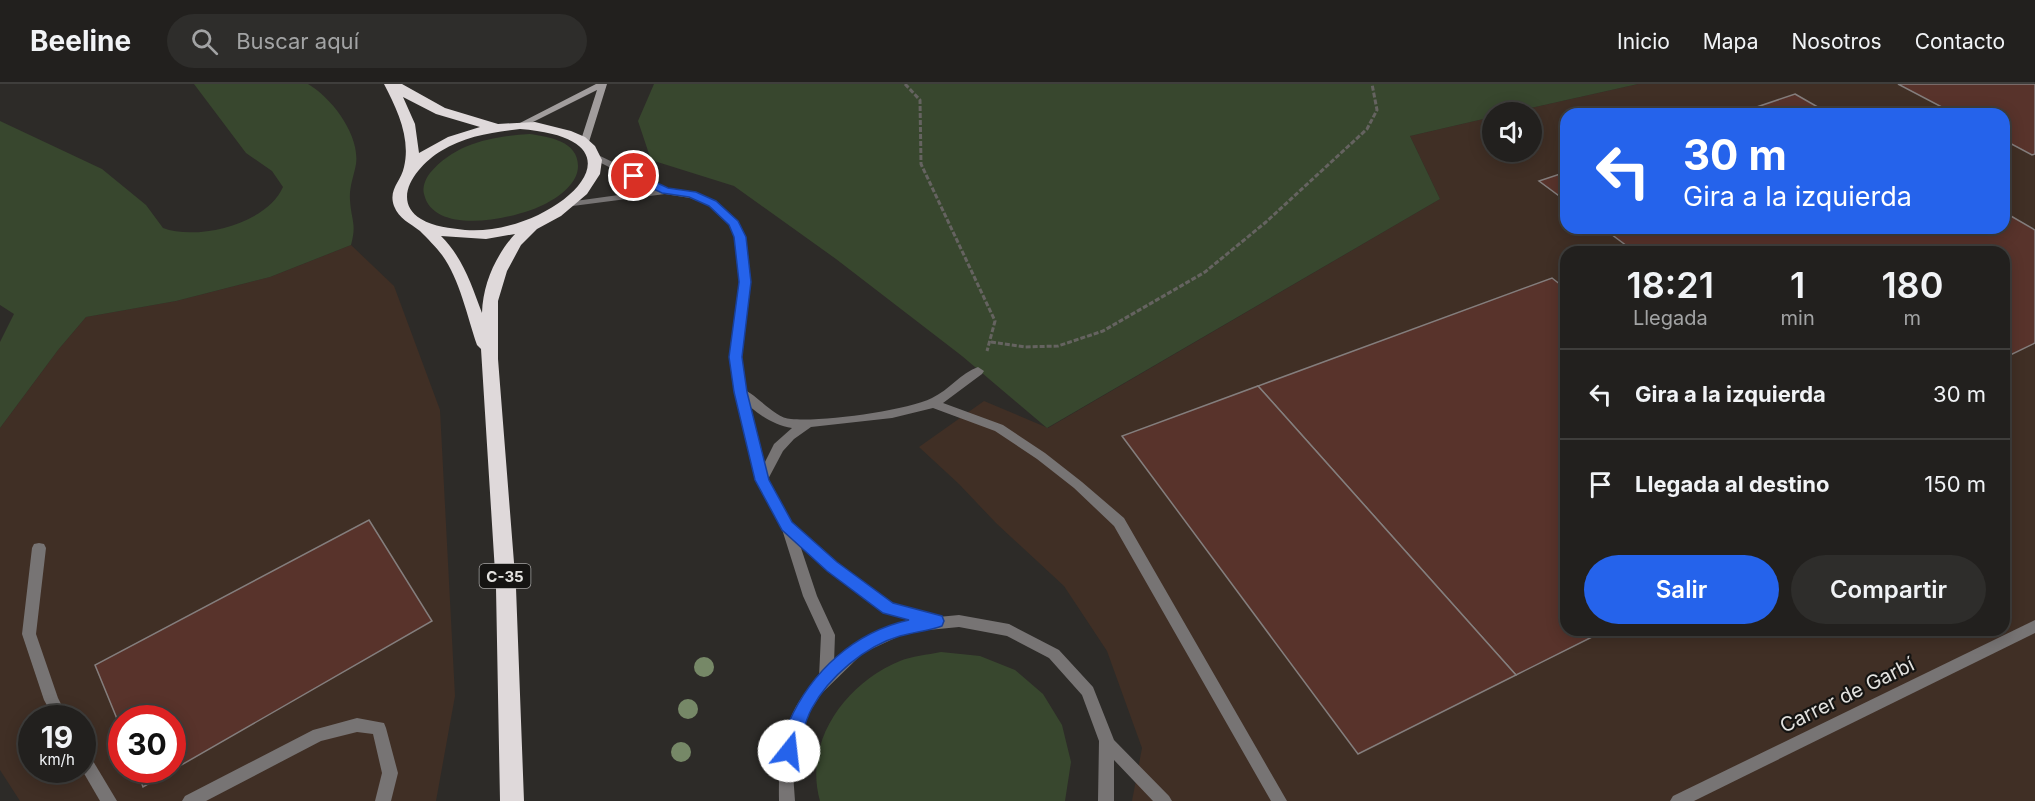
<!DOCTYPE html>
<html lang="es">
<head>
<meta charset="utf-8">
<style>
	:root { --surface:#22201e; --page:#2e2d2b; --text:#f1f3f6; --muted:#a2a3a4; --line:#3f3e3c; --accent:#2563eb }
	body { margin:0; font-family:Inter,sans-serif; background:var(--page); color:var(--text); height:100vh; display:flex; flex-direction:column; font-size:22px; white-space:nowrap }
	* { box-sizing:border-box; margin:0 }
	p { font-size:20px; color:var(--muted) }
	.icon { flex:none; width:33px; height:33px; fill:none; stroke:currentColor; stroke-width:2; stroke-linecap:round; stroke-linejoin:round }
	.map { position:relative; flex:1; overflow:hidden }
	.sheet { position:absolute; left:1560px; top:162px; width:450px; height:390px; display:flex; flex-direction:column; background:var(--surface); border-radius:18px; box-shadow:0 3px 15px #0003,0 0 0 2px var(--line) }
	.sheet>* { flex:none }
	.guide { position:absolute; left:1560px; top:24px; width:450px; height:126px; border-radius:18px; box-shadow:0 3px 15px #0003,0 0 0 2px var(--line); background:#2563eb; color:#fff; overflow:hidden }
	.fabs { position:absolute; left:1482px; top:18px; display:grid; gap:12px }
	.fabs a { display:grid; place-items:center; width:60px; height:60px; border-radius:50%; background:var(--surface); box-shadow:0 3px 15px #0003,0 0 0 2px var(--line); font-size:30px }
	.speed { position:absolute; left:18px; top:621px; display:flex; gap:12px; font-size:30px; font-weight:700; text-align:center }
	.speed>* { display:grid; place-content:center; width:78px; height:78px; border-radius:50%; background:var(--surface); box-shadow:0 3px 15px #0003,0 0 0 2px var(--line); line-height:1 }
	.speed small { font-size:15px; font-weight:400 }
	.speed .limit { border:9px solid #d22; background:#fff; color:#111 }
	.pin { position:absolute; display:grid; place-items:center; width:51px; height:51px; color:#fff; margin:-26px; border:3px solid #fff; border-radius:50%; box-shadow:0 2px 6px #0007 }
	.me { position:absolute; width:66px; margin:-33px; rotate:16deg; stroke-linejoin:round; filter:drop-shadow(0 0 4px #0008) }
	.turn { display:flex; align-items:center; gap:21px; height:126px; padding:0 24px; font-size:27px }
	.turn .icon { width:78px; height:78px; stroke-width:2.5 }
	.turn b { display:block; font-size:42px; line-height:51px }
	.eta { display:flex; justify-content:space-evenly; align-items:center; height:102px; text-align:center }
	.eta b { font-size:36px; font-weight:600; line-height:42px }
	.primary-button { display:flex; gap:12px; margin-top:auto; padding:12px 24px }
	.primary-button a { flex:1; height:69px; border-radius:36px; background:var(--accent); color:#fff; font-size:24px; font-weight:600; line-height:69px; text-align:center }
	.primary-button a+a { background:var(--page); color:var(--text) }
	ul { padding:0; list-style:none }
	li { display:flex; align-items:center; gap:18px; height:90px; padding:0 24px; border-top:2px solid var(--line) }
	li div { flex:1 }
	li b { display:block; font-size:22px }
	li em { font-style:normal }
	header { display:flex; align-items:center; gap:36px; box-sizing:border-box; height:84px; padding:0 30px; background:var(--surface); border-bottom:2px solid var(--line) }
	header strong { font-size:28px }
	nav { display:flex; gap:33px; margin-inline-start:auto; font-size:21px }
	.search { width:420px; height:54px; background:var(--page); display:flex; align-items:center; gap:15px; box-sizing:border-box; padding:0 21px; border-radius:33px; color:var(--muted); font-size:22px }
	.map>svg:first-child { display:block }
	.industrial { fill:#402f25; fill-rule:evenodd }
	.green { fill:#38472e }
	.building { fill:#58332b; stroke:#847e7d; stroke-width:1.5 }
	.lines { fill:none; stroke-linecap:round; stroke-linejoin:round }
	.path { stroke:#656360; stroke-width:3; stroke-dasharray:5 2; stroke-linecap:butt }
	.lane { fill:#777474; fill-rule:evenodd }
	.street { fill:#777474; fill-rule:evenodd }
	.secondary { fill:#a19d9d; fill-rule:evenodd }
	.highway { fill:#dfd9da; fill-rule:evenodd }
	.tree { fill:#768867 }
	.route { fill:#2563eb; stroke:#184099; stroke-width:1.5 }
	.labels { text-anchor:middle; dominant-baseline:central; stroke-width:4.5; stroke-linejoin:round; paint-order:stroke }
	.shield { fill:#151412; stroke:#a5a4a2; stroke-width:1.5 }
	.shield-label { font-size:15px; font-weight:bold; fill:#e3e2df }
	.near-street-label { font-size:20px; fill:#e3e2df; stroke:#151412 }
</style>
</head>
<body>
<header>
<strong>Beeline</strong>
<div class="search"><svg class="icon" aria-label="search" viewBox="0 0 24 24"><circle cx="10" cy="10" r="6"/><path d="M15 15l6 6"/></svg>Buscar aquí</div>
<nav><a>Inicio</a><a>Mapa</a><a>Nosotros</a><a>Contacto</a></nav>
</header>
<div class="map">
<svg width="2035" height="717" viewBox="0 0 2035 717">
	<rect width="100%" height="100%" fill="#2d2b28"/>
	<g class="industrial">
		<path d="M1638 0H2035V717H1132L1142 664 1107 567 1064 502 996 439 959 400 919 363 984 317 1048 344 1440 115 1410 52 1492 33V68H1532V28H1513ZM1566 30H2004V144H1566ZM1566 168H2004V546H1566Z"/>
		<path d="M351 161 394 202 440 326 455 612 436 717H20L0 686V344L58 266 86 233 176 217 270 193ZM32 634H82V686H32ZM122 634H172V686H122Z"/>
	</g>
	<g class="green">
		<path d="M194 0H308C332 14 360 51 356 80 354 92 349 103 350 116 351 136 357 139 351 161L270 193 176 217 86 233 58 266 0 344V258L14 230 0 221V37L102 85 146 121 163 144C197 157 267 140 283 103L272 87 246 69Z"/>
		<path d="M654 0H1638L1513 28H1492V33L1410 52 1440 115 1047 344 962 272 836 175 734 102 651 76 638 37Z"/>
		<path d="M530 50C549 53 578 57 578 82 578 99 560 112 547 119 520 134 434 154 424 110 422 103 426 94 430 89 455 59 493 52 530 50Z"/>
		<path d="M941 568 980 572 1015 586 1043 610 1062 641 1071 678 1065 717H820C803 657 846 599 900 577 912 572 927 571 941 568Z"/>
	</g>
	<g class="building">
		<path d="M1898 0H2035V70L2032 71 2004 56V30H1955Z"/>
		<path d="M1795 10 1830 30H1736Z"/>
		<path d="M1566 88V117L1539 97Z"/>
		<path d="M2004 128 2035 146V259L2004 274V168H1635L1603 144H2004Z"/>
		<path d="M1552 194 1566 205V546H1606L1516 591 1258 302Z"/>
		<path d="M1258 302 1516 591 1358 670 1122 352Z"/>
		<path d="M369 436 432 537 143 703 137 686H172V634H122V647L95 581Z"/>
	</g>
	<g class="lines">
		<g class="path">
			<path d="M905 0 920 16 921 80 995 237 987 267"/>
			<path d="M991 258 1025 263 1058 262 1103 247 1205 188 1266 138 1367 45 1377 26 1372 0"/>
		</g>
		<g class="lane">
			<path d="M978 283 984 287 982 290 943 319 1003 341 1045 369 1082 398 1124 434 1287 717H1271L1114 442 1074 404 1037 375 995 347 933 324 892 334 811 343 794 355 783 367 766 399H758L756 396 774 360 792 344C770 341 753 326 737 311L735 308 737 305C751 302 772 334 791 335 823 338 905 327 932 314 949 306 961 289 978 283Z"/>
			<path d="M39 459 44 460 46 464 36 550 58 614 68 634H54L44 616 22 550 32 464 34 460Z"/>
			<path d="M357 634 384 639 386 644 398 689 391 717H375L382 689 373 650 357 648 321 657 206 717H182L185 712 313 646Z"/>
			<path d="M82 665 87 667 117 717H100L82 686Z"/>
		</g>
		<g class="street">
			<path d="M594 69 668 105 695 109 716 118 739 139 745 153 750 198 741 273 747 308 768 396 792 439 837 478 893 520 938 533 959 531 1009 540 1059 566 1093 603 1114 656 1169 712 1172 717H1153L1114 676V717H1098L1099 657 1082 611 1049 574 1007 552 959 543 908 548 863 569 821 610 805 636 796 664 793 689 795 717H779C778 670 783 627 819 593L821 551 803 512 781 442 756 396 735 308 729 273 740 198 735 153 730 140 710 122 690 114 665 110 565 123V119L568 118 655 106 591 74 589 72ZM800 461 827 486 884 529 911 536 853 561 834 579 835 551 817 512Z"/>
			<path d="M2035 536V549L1694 717H1670L1673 712Z"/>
		</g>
		<path class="secondary" d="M596 0H607L588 61H582L580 59 597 6 523 43H517L516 41Z"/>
		<path class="highway" d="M384 0H402L445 24 498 40 535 38 571 47 585 53 595 62 602 76 600 90 587 110 561 132 537 145 521 161 507 187 498 217V275L516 504 524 717H500L496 504 481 265 477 261C467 232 460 196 442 171 436 163 427 154 420 147 410 139 399 135 394 122 388 105 401 98 404 83 411 54 397 25 384 0ZM403 13 436 30 480 43 448 53 419 69 415 40ZM520 45C662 56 550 153 465 146 450 144 434 143 421 135 389 115 419 80 441 67 465 52 493 48 520 45ZM515 150C496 171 483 199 482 229 471 200 463 174 441 152L486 155Z"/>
	</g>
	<g class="tree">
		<circle cx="704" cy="583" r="10"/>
		<circle cx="688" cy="625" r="10"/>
		<circle cx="681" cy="668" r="10"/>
	</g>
	<path class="route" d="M634 88 668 104 696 108 716 117 738 137 746 153 751 198 742 273 747 308 769 396 792 438 837 478 893 519 942 532 944 537 942 542C928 547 914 548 900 552 865 562 829 593 812 624 803 640 802 657 795 673L789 675 783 673C778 662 784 648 789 638 811 588 854 548 909 536L883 529 827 487 782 446 755 396 734 308 729 273 739 198 734 153 729 141 709 122 689 113 662 109 630 94V89Z"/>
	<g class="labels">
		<rect class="shield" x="479.5" y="480" width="51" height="24" rx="4.5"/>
		<g class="shield-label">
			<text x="505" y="492">C-35</text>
		</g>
		<g class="near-street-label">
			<text transform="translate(1847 611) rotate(-26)">Carrer de Garbí</text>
		</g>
	</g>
</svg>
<div class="fabs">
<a><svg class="icon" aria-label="sound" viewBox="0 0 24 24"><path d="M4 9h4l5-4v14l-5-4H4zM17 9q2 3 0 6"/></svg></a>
</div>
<div class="speed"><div>19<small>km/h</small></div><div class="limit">30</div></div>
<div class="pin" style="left:634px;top:92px;background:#d93025"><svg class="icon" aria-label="arrive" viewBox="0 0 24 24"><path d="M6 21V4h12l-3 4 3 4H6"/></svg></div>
<svg class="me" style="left:789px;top:667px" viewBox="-20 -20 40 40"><circle r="19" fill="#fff"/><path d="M0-13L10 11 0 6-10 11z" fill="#2563eb"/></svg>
<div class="guide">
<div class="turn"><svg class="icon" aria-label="left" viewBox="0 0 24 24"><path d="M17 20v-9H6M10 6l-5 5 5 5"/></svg><div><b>30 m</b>Gira a la izquierda</div></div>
</div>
<section class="sheet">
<div class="eta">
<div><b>18:21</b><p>Llegada</p></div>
<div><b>1</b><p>min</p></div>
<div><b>180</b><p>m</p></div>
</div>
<ul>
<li><svg class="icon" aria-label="left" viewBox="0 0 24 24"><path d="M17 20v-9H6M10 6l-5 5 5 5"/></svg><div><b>Gira a la izquierda</b></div><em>30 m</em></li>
<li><svg class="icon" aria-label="arrive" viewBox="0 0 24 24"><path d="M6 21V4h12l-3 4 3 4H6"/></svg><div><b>Llegada al destino</b></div><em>150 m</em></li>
</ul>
<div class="primary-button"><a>Salir</a><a>Compartir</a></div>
</section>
</div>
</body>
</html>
